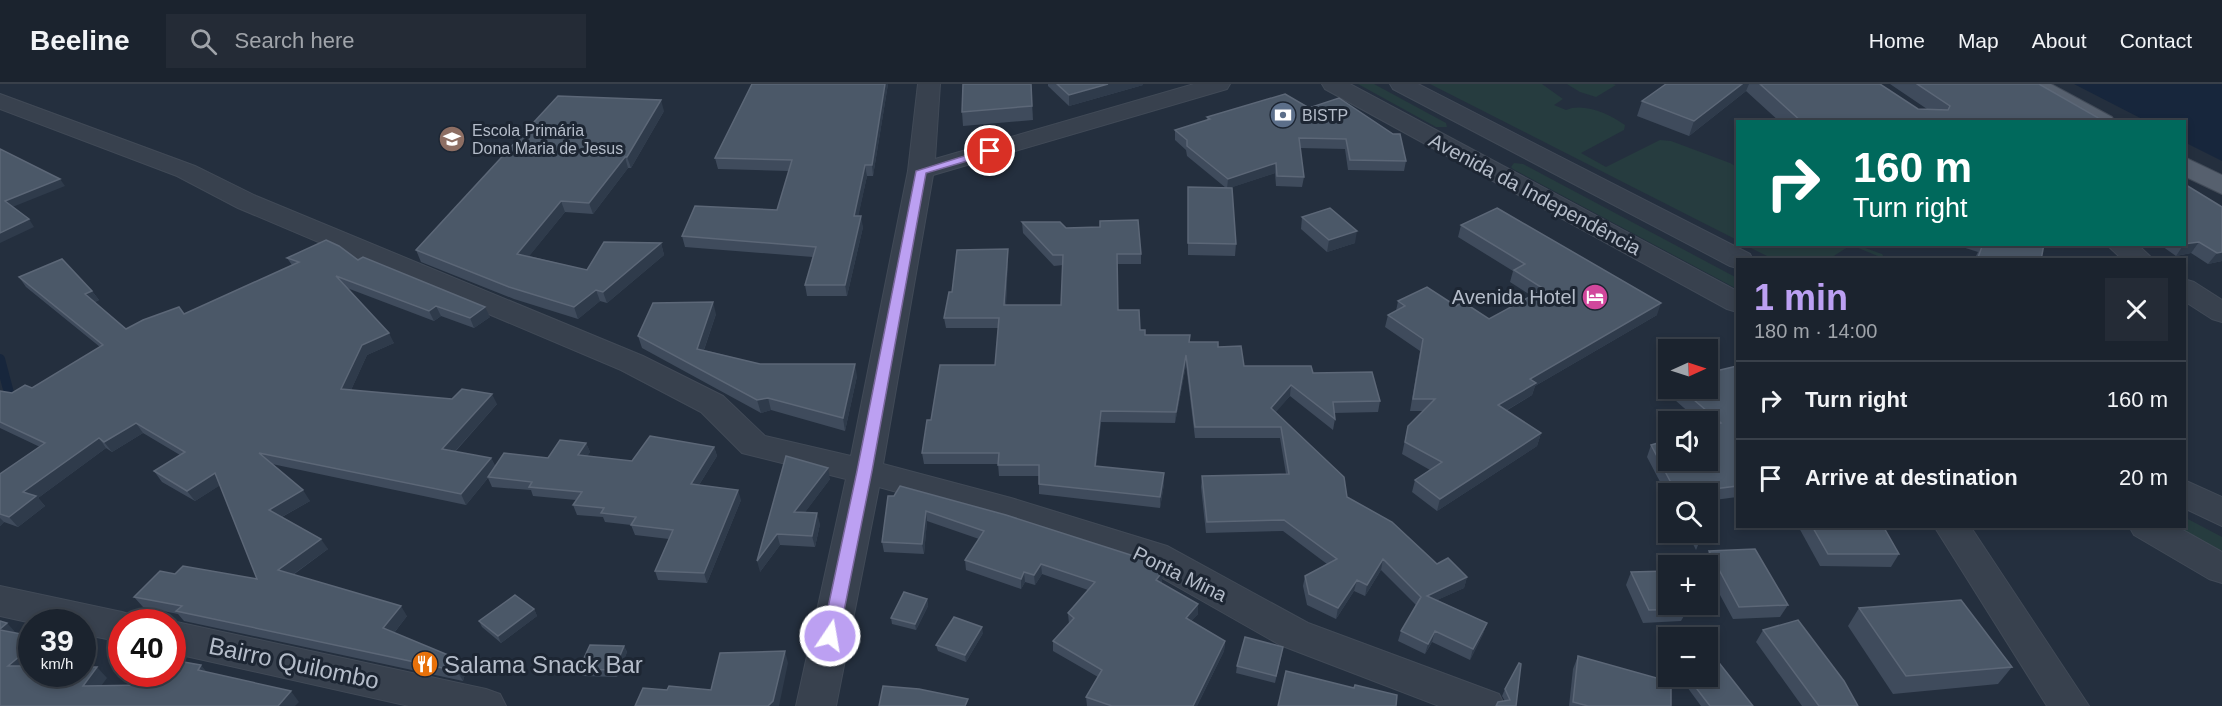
<!DOCTYPE html>
<html lang="en">
<head>
<meta charset="utf-8">
<style>
	:root { --surface:#1b232e; --page:#242b36; --text:#f1f3f6; --muted:#a0a4aa; --line:#39404a; --accent:#bca0f2 }
	body { margin:0; font-family:Arial,sans-serif; background:var(--page); color:var(--text); height:100vh; display:flex; flex-direction:column; font-size:22px; white-space:nowrap }
	* { box-sizing:border-box; margin:0 }
	p { font-size:20px; color:var(--muted) }
	.icon { flex:none; width:33px; height:33px; fill:none; stroke:currentColor; stroke-width:2; stroke-linecap:round; stroke-linejoin:round }
	.map { position:relative; flex:1; overflow:hidden }
	.sheet { position:absolute; left:1736px; top:174px; width:450px; height:270px; display:flex; flex-direction:column; background:var(--surface); border-radius:0px; box-shadow:0 3px 9px #0003,0 0 0 2px var(--line) }
	.sheet>* { flex:none }
	.top-card { position:absolute; left:1736px; top:36px; width:450px; height:126px; border-radius:0px; box-shadow:0 3px 9px #0003,0 0 0 2px var(--line); background:#00695c; color:#fff; overflow:hidden }
	.needle { width:39px; rotate:87deg }
	.buttons { position:absolute; left:1658px; top:255px; display:grid; gap:12px }
	.buttons a { display:grid; place-items:center; width:60px; height:60px; border-radius:0px; background:var(--surface); box-shadow:0 3px 9px #0003,0 0 0 2px var(--line); font-size:30px }
	.speed { position:absolute; left:18px; top:525px; display:flex; gap:12px; font-size:30px; font-weight:700; text-align:center }
	.speed>* { display:grid; place-content:center; width:78px; height:78px; border-radius:50%; background:var(--surface); box-shadow:0 3px 9px #0003,0 0 0 2px var(--line); line-height:1 }
	.speed small { font-size:15px; font-weight:400 }
	.speed .limit { border:9px solid #d22; background:#fff; color:#111 }
	.pin { position:absolute; display:grid; place-items:center; width:51px; height:51px; color:#fff; margin:-26px; border:3px solid #fff; border-radius:50%; box-shadow:0 2px 6px #0007 }
	.me { position:absolute; width:66px; margin:-33px; rotate:12deg; stroke-linejoin:round; filter:drop-shadow(0 0 4px #0008) }
	.turn { display:flex; align-items:center; gap:21px; height:126px; padding:0 18px; font-size:27px }
	.turn .icon { width:78px; height:78px; stroke-width:2.5 }
	.turn b { display:block; font-size:42px; line-height:51px }
	.round { display:grid; place-items:center; flex:none; width:63px; height:63px; border-radius:0px; background:var(--page) }
	.head { display:flex; align-items:center; justify-content:space-between; height:102px; padding:0 18px }
	h1 { font-size:36px; font-weight:600; line-height:45px; color:var(--accent) }
	ul { padding:0; list-style:none }
	li { display:flex; align-items:center; gap:18px; height:78px; padding:0 18px; border-top:2px solid var(--line) }
	li div { flex:1 }
	li b { display:block; font-size:22px }
	li em { font-style:normal }
	header { display:flex; align-items:center; gap:36px; box-sizing:border-box; height:84px; padding:0 30px; background:var(--surface); border-bottom:2px solid var(--line) }
	header strong { font-size:28px }
	nav { display:flex; gap:33px; margin-inline-start:auto; font-size:21px }
	.search { width:420px; height:54px; background:var(--page); display:flex; align-items:center; gap:15px; box-sizing:border-box; padding:0 21px; border-radius:0px; color:var(--muted); font-size:22px }
	.map>svg:first-child { display:block }
	.green { fill:#263c3f }
	.water { fill:#17263c }
	.lines { fill:none; stroke-linecap:round; stroke-linejoin:round }
	.stream { stroke:#17263c; stroke-width:10 }
	.minor-casing { stroke:#414a57; stroke-width:2 }
	.major-casing { stroke:#414a57; stroke-width:2 }
	.minor { fill:#38414e; fill-rule:evenodd }
	.major { fill:#56606e; fill-rule:evenodd }
	.wall { fill:#3f4b5c }
	.shaded-wall { fill:#2f3b4b }
	.building { fill:#4b5868; stroke:#5c6777; stroke-width:1.5 }
	.route { fill:#bca0f2; stroke:#7a689d; stroke-width:1.5 }
	.labels { text-anchor:middle; dominant-baseline:central; stroke-width:6; stroke-linejoin:round; paint-order:stroke }
	.far-poi-label { font-size:16px; fill:#b4bcc9; stroke:#1d2633; text-anchor:start }
	.street-label { font-size:20px; fill:#b4bcc9; stroke:#1d2633 }
	.poi-label { font-size:20px; fill:#b4bcc9; stroke:#1d2633; text-anchor:end }
	.near-street-label { font-size:24px; fill:#b4bcc9; stroke:#1d2633 }
	.near-poi-label { font-size:24px; fill:#b4bcc9; stroke:#1d2633; text-anchor:start }
</style>
</head>
<body>
<header>
<strong>Beeline</strong>
<div class="search"><svg class="icon" aria-label="search" viewBox="0 0 24 24"><circle cx="10" cy="10" r="6"/><path d="M15 15l6 6"/></svg>Search here</div>
<nav><a>Home</a><a>Map</a><a>About</a><a>Contact</a></nav>
</header>
<div class="map">
<svg width="2222" height="622" viewBox="0 0 2222 622">
	<rect width="100%" height="100%" fill="#242f3e"/>
	<g class="green">
		<path d="M1358 0H1374L1446 39 1447 43H1436Z"/>
		<path d="M1430 0H1542L1563 15 1554 21 1566 26C1583 18 1610 30 1625 41L1624 46 1581 69 1606 83 1660 56 1671 57 1730 79 1737 83V156Z"/>
		<path d="M1567 0H1613L1616 1 1596 13 1580 8Z"/>
		<path d="M1514 79 1523 80 1737 194V205L1513 85 1511 83Z"/>
		<path d="M1745 161H1857L1882 170 1885 175 1851 161 1829 175 1775 176Z"/>
		<path d="M2184 433 2222 453V467L2177 443 2184 442Z"/>
	</g>
	<path class="water" d="M2074 0H2222V77L2184 58V38L2146 37Z"/>
	<g class="lines">
		<path class="stream" d="M0 275 9 309 0 320"/>
		<defs>
			<g id="minor">
				<path d="M918 0H940L935 75 1194 0H1230L1227 5 933 91 883 380 1011 414 1167 462 1308 539 1499 610 1505 622H1439L1280 561 1141 482 1007 439 879 403 836 622H796L846 395 742 369 701 328 621 286 238 124 177 92 0 25V10L195 82 256 112 643 272 723 312 765 352 851 372 908 87Z"/>
				<path d="M1322 0H1350L1737 207V228L1727 225 1325 5Z"/>
				<path d="M1390 0H1418L1750 170 1753 176H1737V184L1730 182 1393 5Z"/>
				<path d="M2106 160H2137L2154 176H2123Z"/>
				<path d="M2184 195 2194 198 2222 216V238L2212 235 2184 217Z"/>
				<path d="M2184 396 2222 413V442L2184 424Z"/>
				<path d="M1934 442H1970L2089 622H2047Z"/>
				<path d="M2129 442H2176L2222 468V499L2209 495 2134 451Z"/>
				<path d="M0 502 122 528 135 532 139 538H122V558L82 550V538L32 539 0 532Z"/>
				<path d="M172 537 486 605 500 610 506 622H409L172 569V538H169Z"/>
			</g>
			<g id="major">
				<path d="M2021 0H2051L2112 33 2115 38H2084L2025 5Z"/>
				<path d="M2184 73 2222 91V110L2184 92Z"/>
			</g>
		</defs>
		<use href="#minor" class="minor-casing"/>
		<use href="#major" class="major-casing"/>
		<use href="#minor" class="minor"/>
		<use href="#major" class="major"/>
	</g>
	<g class="wall">
		<path d="M752 0H888L873 92H867L858 132 863 143 847 212H807L805 201 813 173 685 163 682 152 777 126 789 87 718 85 715 74Z"/>
		<path d="M1031 0 1033 36 963 42 962 28Z"/>
		<path d="M1048 0H1143V1L1069 22 1048 2Z"/>
		<path d="M1666 0H1880L1918 25H1927L1890 0H2039L2102 36 2101 38H1780L1746 7 1689 52 1637 32 1642 17Z"/>
		<path d="M1285 10 1406 77 1404 87 1348 86 1345 65 1300 64 1304 93 1302 103 1276 102 1275 89 1229 104 1236 160 1235 172 1188 171V103L1226 104 1187 72 1186 66 1175 56V46L1207 36V33Z"/>
		<path d="M664 27 631 84H628L593 130 565 128 529 172 587 186 661 159 664 171 607 219 600 217 578 235 514 215 421 178 416 166Z"/>
		<path d="M2222 123V177L2208 180 2191 169 2176 172 2159 160H2184Z"/>
		<path d="M1302 133 1355 159 1327 168 1301 145Z"/>
		<path d="M1022 138 1066 144 1141 170V180H1117L1118 226 1145 251H1190V258L1218 263 1244 282 1313 289 1380 317 1378 328 1334 329 1335 335 1333 346 1290 312 1275 328 1347 413 1437 480 1467 493 1464 504 1437 516 1487 539 1483 550 1470 576 1432 558 1425 570 1398 557 1401 547 1416 521 1381 486 1365 512 1354 507 1336 535 1307 521 1303 502 1305 492 1327 480 1283 447 1206 449 1201 403 1202 392 1286 390 1280 354H1195L1186 281 1175 339 1101 338 1096 382 1164 400 1160 424 1039 410V392H999L998 380H924L922 369 931 336 995 281 998 244H946L944 234 952 208 1008 175 1006 221H1061L1063 181 1054 182 1023 149Z"/>
		<path d="M1461 141 1657 231 1535 302 1532 311 1506 327 1541 349 1537 362 1437 427 1412 408 1415 396 1430 386 1402 370 1408 342 1423 327H1410L1420 267 1385 243 1388 231 1396 227 1398 217 1456 222 1489 235 1532 212 1510 198 1513 187 1458 153Z"/>
		<path d="M1953 160H2044L2041 176H1974L1978 168Z"/>
		<path d="M287 174 358 176 490 233 474 244 441 232 434 237 347 204 394 259 367 271 351 306 497 320 455 368 491 374 495 382 548 374 586 359 590 368 587 372 632 377 714 363 717 372 699 401 741 416 707 499 658 496 655 487 669 455 635 451 631 441 605 438 603 433 577 431 573 421 576 416 533 412 531 406 492 403 488 394 466 421 272 380 310 417 282 433 328 465 293 491 407 532 394 549 466 586 463 597 184 537 178 530 143 523 134 513 175 490 257 495 220 401 195 417 162 398 154 387 180 371 143 349 112 368 106 364 38 414 45 422 18 443 4 438 0 442V390L40 363 0 344V307L12 309 32 304 100 263 26 203 19 193 92 207 99 216 95 218 126 245 179 223 184 230 292 181Z"/>
		<path d="M716 230 704 266 760 280 857 292 845 347 771 326 761 329 642 264 638 252Z"/>
		<path d="M1737 282V413L1707 417V410H1668V413L1647 373 1651 361 1707 376V338H1700L1667 309 1669 304H1707Z"/>
		<path d="M786 372 830 395 805 428 820 440 815 463 780 461 760 488Z"/>
		<path d="M888 412 1162 497 1161 499 1198 520V530L1191 537 1225 557 1224 567 1197 622H1087L1086 613 1098 593 1053 567V557L1069 540 1068 529 1088 506 1042 490 1035 501 1025 498 1021 505 966 486 965 476 979 455 927 437 924 470 884 468 882 458Z"/>
		<path d="M1798 442H1883L1899 470 1891 483 1820 482Z"/>
		<path d="M1687 448H1701V454L1696 466Z"/>
		<path d="M1709 467 1788 521 1780 533 1733 535 1707 487V482H1704L1703 479Z"/>
		<path d="M1631 488 1688 525 1681 537 1643 539 1626 501Z"/>
		<path d="M927 515 928 522 916 546 892 540 891 534Z"/>
		<path d="M1859 524 2012 583 1998 600 1893 610 1848 542Z"/>
		<path d="M534 525 537 532 501 559 482 543 479 537Z"/>
		<path d="M1763 546 1858 622H1802L1756 558Z"/>
		<path d="M983 549 966 578 938 567 936 561Z"/>
		<path d="M624 562 627 568 617 593 582 592 579 585Z"/>
		<path d="M1282 569 1275 599 1236 589 1237 582Z"/>
		<path d="M1578 572 1671 622H1569L1573 585Z"/>
		<path d="M1679 592H1707L1753 622H1701Z"/>
		<path d="M1505 605 1516 622 1505 617 1502 612Z"/>
	</g>
	<g class="shaded-wall">
		<path d="M885 0H888L873 92 872 81Z"/>
		<path d="M1108 0H1143V1L1069 22V11Z"/>
		<path d="M1742 0H1749L1746 7 1689 52 1694 37Z"/>
		<path d="M661 16 664 27 631 84 627 73Z"/>
		<path d="M625 73 628 84 593 130 589 119Z"/>
		<path d="M1276 79 1275 89 1227 105 1228 95Z"/>
		<path d="M865 81 867 92 856 143 854 132Z"/>
		<path d="M60 95 65 102 10 124 5 117Z"/>
		<path d="M561 117 565 128 522 181 517 170Z"/>
		<path d="M861 132 863 143 847 212 845 201Z"/>
		<path d="M29 135 34 143 0 159V149Z"/>
		<path d="M1357 147 1355 159 1327 168 1329 156Z"/>
		<path d="M2199 158 2191 169 2176 172 2184 160Z"/>
		<path d="M661 159 664 171 607 219 603 208Z"/>
		<path d="M1008 165V175L1005 231 1004 221Z"/>
		<path d="M2222 168V177L2208 180 2217 169Z"/>
		<path d="M596 206 600 217 578 235 574 223Z"/>
		<path d="M92 207 99 216 91 220 85 210Z"/>
		<path d="M713 218 716 230 700 277 697 265Z"/>
		<path d="M1661 219 1657 231 1535 302 1532 311 1495 333 1498 321 1530 295Z"/>
		<path d="M436 222 441 232 434 237 429 227Z"/>
		<path d="M485 223 490 233 474 244 470 234Z"/>
		<path d="M389 249 394 259 367 271 347 315 341 305 362 261Z"/>
		<path d="M1186 271V281L1175 339 1176 328Z"/>
		<path d="M855 280 857 292 845 347 843 334Z"/>
		<path d="M1291 301 1290 312 1270 335 1271 324Z"/>
		<path d="M492 310 497 320 447 376 442 365Z"/>
		<path d="M768 314 771 326 761 329 757 316Z"/>
		<path d="M1101 327V338L1095 392V382Z"/>
		<path d="M136 339 143 349 112 368 104 358Z"/>
		<path d="M1541 349 1537 362 1437 427 1440 415Z"/>
		<path d="M99 354 106 364 38 414 45 422 18 443 9 433 23 408Z"/>
		<path d="M586 359 590 368 582 381 578 371Z"/>
		<path d="M714 363 717 372 694 409 691 400Z"/>
		<path d="M491 374 496 384 466 421 461 410Z"/>
		<path d="M828 384 830 395 797 439 794 428Z"/>
		<path d="M215 389 222 400 195 417 187 407Z"/>
		<path d="M1164 389V400L1160 424V413Z"/>
		<path d="M303 406 310 417 276 436 269 426Z"/>
		<path d="M738 406 741 416 707 499 704 489Z"/>
		<path d="M926 427 927 437 924 470 922 460Z"/>
		<path d="M817 429 820 440 815 463 812 452Z"/>
		<path d="M0 434 4 438 0 442Z"/>
		<path d="M777 450 780 461 760 488 757 477Z"/>
		<path d="M321 455 328 465 285 496 278 486Z"/>
		<path d="M1383 475 1381 486 1365 512 1367 501Z"/>
		<path d="M1041 480 1042 490 1035 501 1034 491Z"/>
		<path d="M1163 487 1162 497 1156 506V496Z"/>
		<path d="M1024 488 1025 498 1021 505V495Z"/>
		<path d="M1467 493 1464 504 1424 522 1427 512Z"/>
		<path d="M1357 496 1354 507 1336 535 1338 524Z"/>
		<path d="M927 515 928 522 916 546 915 540Z"/>
		<path d="M1198 520V530L1185 544 1186 534Z"/>
		<path d="M401 522 407 532 389 555 383 544Z"/>
		<path d="M534 525 537 532 501 559 498 552Z"/>
		<path d="M7 539 17 550 0 547V545Z"/>
		<path d="M1487 539 1483 550 1470 576 1473 565Z"/>
		<path d="M982 543 983 549 966 578 965 571Z"/>
		<path d="M1435 547 1432 558 1425 570 1428 560Z"/>
		<path d="M1225 557 1224 567 1197 622H1193Z"/>
		<path d="M32 562V582H8Z"/>
		<path d="M624 562 627 568 617 593 614 586Z"/>
		<path d="M785 567 788 579 779 622H768Z"/>
		<path d="M460 576 466 586 463 597 457 587Z"/>
		<path d="M201 581 210 592 198 586Z"/>
		<path d="M97 583 107 594 93 613 83 602Z"/>
		<path d="M291 607 299 618 295 622H278Z"/>
	</g>
	<g class="building">
		<path d="M752 0H885L872 81H865L854 132H861L845 201H805L816 163 682 152 695 122 777 126 792 76 715 74Z"/>
		<path d="M963 0H1031L1032 22 962 28Z"/>
		<path d="M1057 0H1108L1069 11Z"/>
		<path d="M1666 0H1742L1694 37 1642 17Z"/>
		<path d="M1760 0H1880L1918 25 1948 26 1950 22 1917 0H2039L2102 36 2096 38H1802Z"/>
		<path d="M1285 10 1309 24 1339 14 1393 50H1400L1406 77 1350 76 1346 55 1299 54 1304 93 1277 92 1276 79 1228 95 1187 62V56L1175 46 1210 35 1207 33Z"/>
		<path d="M558 12 661 16 627 73H625L589 119 561 117 517 170 587 186 604 158 661 159 603 208 596 206 574 223 509 203 416 166Z"/>
		<path d="M0 65 60 95 5 117 29 135 0 149Z"/>
		<path d="M2186 101 2222 123V168L2217 169 2199 158 2184 160V102Z"/>
		<path d="M1188 103 1232 104 1236 160 1188 159Z"/>
		<path d="M1330 124 1357 147 1329 156 1302 133Z"/>
		<path d="M1497 124 1661 219 1530 295 1536 299 1498 321 1541 349 1440 415 1415 396 1442 378 1405 358 1408 342 1435 315H1413L1423 255 1388 231 1405 222 1398 217 1427 203 1456 222 1463 218 1489 235 1544 205 1514 186 1525 180 1461 141Z"/>
		<path d="M1138 136 1141 170H1117L1118 226H1139L1140 246H1145V251H1190L1189 258H1218V263L1241 262 1244 282H1311L1313 289 1372 288 1380 317 1333 318 1335 335 1291 301 1271 324 1344 393 1347 413 1392 438 1437 480 1448 474 1467 493 1427 512 1487 539 1473 565 1435 547 1428 560 1401 547 1421 513 1383 475 1367 501 1357 496 1338 524 1309 510 1305 492 1337 475 1284 436 1207 438 1202 392 1289 390 1281 343H1195L1186 271 1176 328 1101 327 1095 382 1164 389 1160 413 1039 400V381H998L999 369H922L927 336H931L940 281H995L999 234H944L949 208H952L957 166 1008 165 1004 221H1061L1063 171H1053L1022 138H1060L1066 144 1100 143V137Z"/>
		<path d="M326 156 339 162 358 176 363 173 485 223 470 234 436 222 429 227 336 192 389 249 362 261 341 305 452 315 462 305 492 310 442 365 491 374 461 410 259 369 303 406 269 426 321 455 278 486 401 522 383 544 460 576 457 587 176 527 182 522 134 513 160 487 175 490 183 482 257 495 215 389 187 407 154 387 185 368 136 339 104 358 99 354 23 408 36 412 9 433 0 430V390L45 359 0 338V307L12 309 25 301 32 304 103 261 19 193 62 175 92 207 85 210 126 245 143 236 179 223 184 230 299 178 287 174Z"/>
		<path d="M1983 160H2044L2041 176H1977Z"/>
		<path d="M713 218 697 265 760 280H855L843 334 768 314 757 316 638 252 653 219Z"/>
		<path d="M1737 282V402L1698 407V410H1677L1651 361 1668 356V376H1707V344L1721 339 1680 304H1707V289Z"/>
		<path d="M650 352 714 363 691 400 738 406 704 489 655 487 673 446 631 441 636 433 601 429 604 424 573 421 582 408 529 403 532 398 488 393 504 369 548 374 560 356 586 359 578 371 632 377Z"/>
		<path d="M786 372 828 384 794 428 817 429 812 452 777 450 757 477Z"/>
		<path d="M900 402 1006 431 1140 474 1163 487 1156 496 1198 520 1186 534 1225 557 1193 622H1112L1086 613 1102 586 1053 557 1074 534 1068 529 1095 498 1041 480 1034 491 1024 488 1021 495 965 476 984 447 926 427 922 460 882 458 888 412H894Z"/>
		<path d="M1812 442H1883L1899 470H1828Z"/>
		<path d="M1755 465 1788 521 1739 523 1709 467Z"/>
		<path d="M1668 487V520H1685L1688 525 1649 526 1631 488Z"/>
		<path d="M904 508 927 515 915 540 891 534Z"/>
		<path d="M515 511 534 525 498 552 479 537Z"/>
		<path d="M1961 516 2012 583 1906 592 1859 524Z"/>
		<path d="M954 533 982 543 965 571 936 561Z"/>
		<path d="M1798 536 1844 597 1858 622H1819L1763 546Z"/>
		<path d="M0 537 7 539 0 545Z"/>
		<path d="M0 546 32 552V562L8 582H32V590H82V583H97L83 602 148 601 158 590H172V576L201 581 198 586 291 607 278 622H0Z"/>
		<path d="M1245 553 1283 563 1276 592 1237 582Z"/>
		<path d="M590 561 624 562 614 586 579 585Z"/>
		<path d="M1707 566H1709L1753 622H1710L1687 592H1707Z"/>
		<path d="M785 567 773 617 768 622H635L643 604 667 606 669 602 711 606 720 569Z"/>
		<path d="M1578 572 1671 598V622H1588L1573 618Z"/>
		<path d="M1519 579 1521 580 1516 622H1496L1498 618 1510 616 1505 605Z"/>
		<path d="M1286 587 1354 604 1355 601 1397 611 1396 622H1278Z"/>
		<path d="M883 602 919 605 968 615 965 622H879Z"/>
	</g>
	<path class="route" d="M990 64 995 67 994 69 926 89 872 387 839 552 836 556H824L822 552 857 387 916 87Z"/>
	<defs>
		<symbol id="bank-disc" viewBox="-11 -11 22 22"><circle r="9.5" fill="#5c6f8a" stroke="#1d2633"/><path d="M-6-4H6V4H-6ZM0-2.3a2.3 2.3 0 1 0 0 4.6a2.3 2.3 0 1 0 0-4.6Z" fill="#fff"/></symbol>
		<symbol id="school-disc" viewBox="-11 -11 22 22"><circle r="9.5" fill="#8d6e63" stroke="#1d2633"/><path d="M0-5L7-2L0 1L-7-2ZM-4 1L0 2.5L4 1V4Q0 6-4 4Z" fill="#fff"/></symbol>
		<symbol id="hotel-disc" viewBox="-11 -11 22 22"><circle r="9.5" fill="#d1479c" stroke="#1d2633"/><path d="M-6-4.5h1.5V1H6V5H4.5V3h-9V5H-6ZM-4 0a1.8 1.8 0 1 1 3.6 0ZM.5 0V-2.5h3Q6-2.5 6 0Z" fill="#fff"/></symbol>
		<symbol id="restaurant-disc" viewBox="-11 -11 22 22"><circle r="9.5" fill="#e8710a" stroke="#1d2633"/><path d="M-5-6h1v4h1v-4h1v4h1v-4h1v5L-1.5 .5V6h-2V.5L-5-1ZM5-6V6H3V1.5H1.5Q1.5-4 5-6Z" fill="#fff"/></symbol>
	</defs>
	<g fill-rule="evenodd">
		<use href="#bank-disc" x="1268" y="16" width="30" height="30"/>
		<use href="#school-disc" x="437" y="40" width="30" height="30"/>
		<use href="#hotel-disc" x="1580" y="198" width="30" height="30"/>
		<use href="#restaurant-disc" x="410" y="565" width="30" height="30"/>
	</g>
	<g class="labels">
		<g class="far-poi-label">
			<text x="1302" y="31">BISTP</text>
			<text x="472" y="46">Escola Primária<tspan x="472" dy="18">Dona Maria de Jesus</tspan></text>
		</g>
		<g class="street-label">
			<text transform="translate(1535 110) rotate(28)">Avenida da Independência</text>
			<text transform="translate(1180 490) rotate(26)">Ponta Mina</text>
		</g>
		<g class="poi-label">
			<text x="1576" y="213">Avenida Hotel</text>
		</g>
		<g class="near-street-label">
			<text transform="translate(294 579) rotate(12)">Bairro Quilombo</text>
		</g>
		<g class="near-poi-label">
			<text x="444" y="580">Salama Snack Bar</text>
		</g>
	</g>
</svg>
<div class="buttons">
<a><svg class="needle" viewBox="-14 -14 28 28"><path d="M0-13l5 13h-10z" fill="#e53935"/><path d="M0 13l5-13h-10z" fill="#a0a4aa"/></svg></a>
<a><svg class="icon" aria-label="sound" viewBox="0 0 24 24"><path d="M4 9h4l5-4v14l-5-4H4zM17 9q2 3 0 6"/></svg></a>
<a><svg class="icon" aria-label="search" viewBox="0 0 24 24"><circle cx="10" cy="10" r="6"/><path d="M15 15l6 6"/></svg></a>
<a>+</a>
<a>−</a>
</div>
<div class="speed"><div>39<small>km/h</small></div><div class="limit">40</div></div>
<div class="pin" style="left:990px;top:67px;background:#d93025"><svg class="icon" aria-label="arrive" viewBox="0 0 24 24"><path d="M6 21V4h12l-3 4 3 4H6"/></svg></div>
<svg class="me" style="left:830px;top:552px" viewBox="-20 -20 40 40"><circle r="17" fill="#bca0f2" stroke="#fff" stroke-width="3"/><path d="M0-11L8 9 0 5-8 9z" fill="#fff"/></svg>
<div class="top-card">
<div class="turn"><svg class="icon" aria-label="right" viewBox="0 0 24 24"><path d="M7 20v-9h11M14 6l5 5-5 5"/></svg><div><b>160 m</b>Turn right</div></div>
</div>
<section class="sheet">
<div class="head"><div><h1>1 min</h1><p>180 m · 14:00</p></div><a class="round"><svg class="icon" aria-label="close" viewBox="0 0 24 24"><path d="M6 6l12 12M18 6L6 18"/></svg></a></div>
<ul>
<li><svg class="icon" aria-label="right" viewBox="0 0 24 24"><path d="M7 20v-9h11M14 6l5 5-5 5"/></svg><div><b>Turn right</b></div><em>160 m</em></li>
<li><svg class="icon" aria-label="arrive" viewBox="0 0 24 24"><path d="M6 21V4h12l-3 4 3 4H6"/></svg><div><b>Arrive at destination</b></div><em>20 m</em></li>
</ul>
</section>
</div>
</body>
</html>
